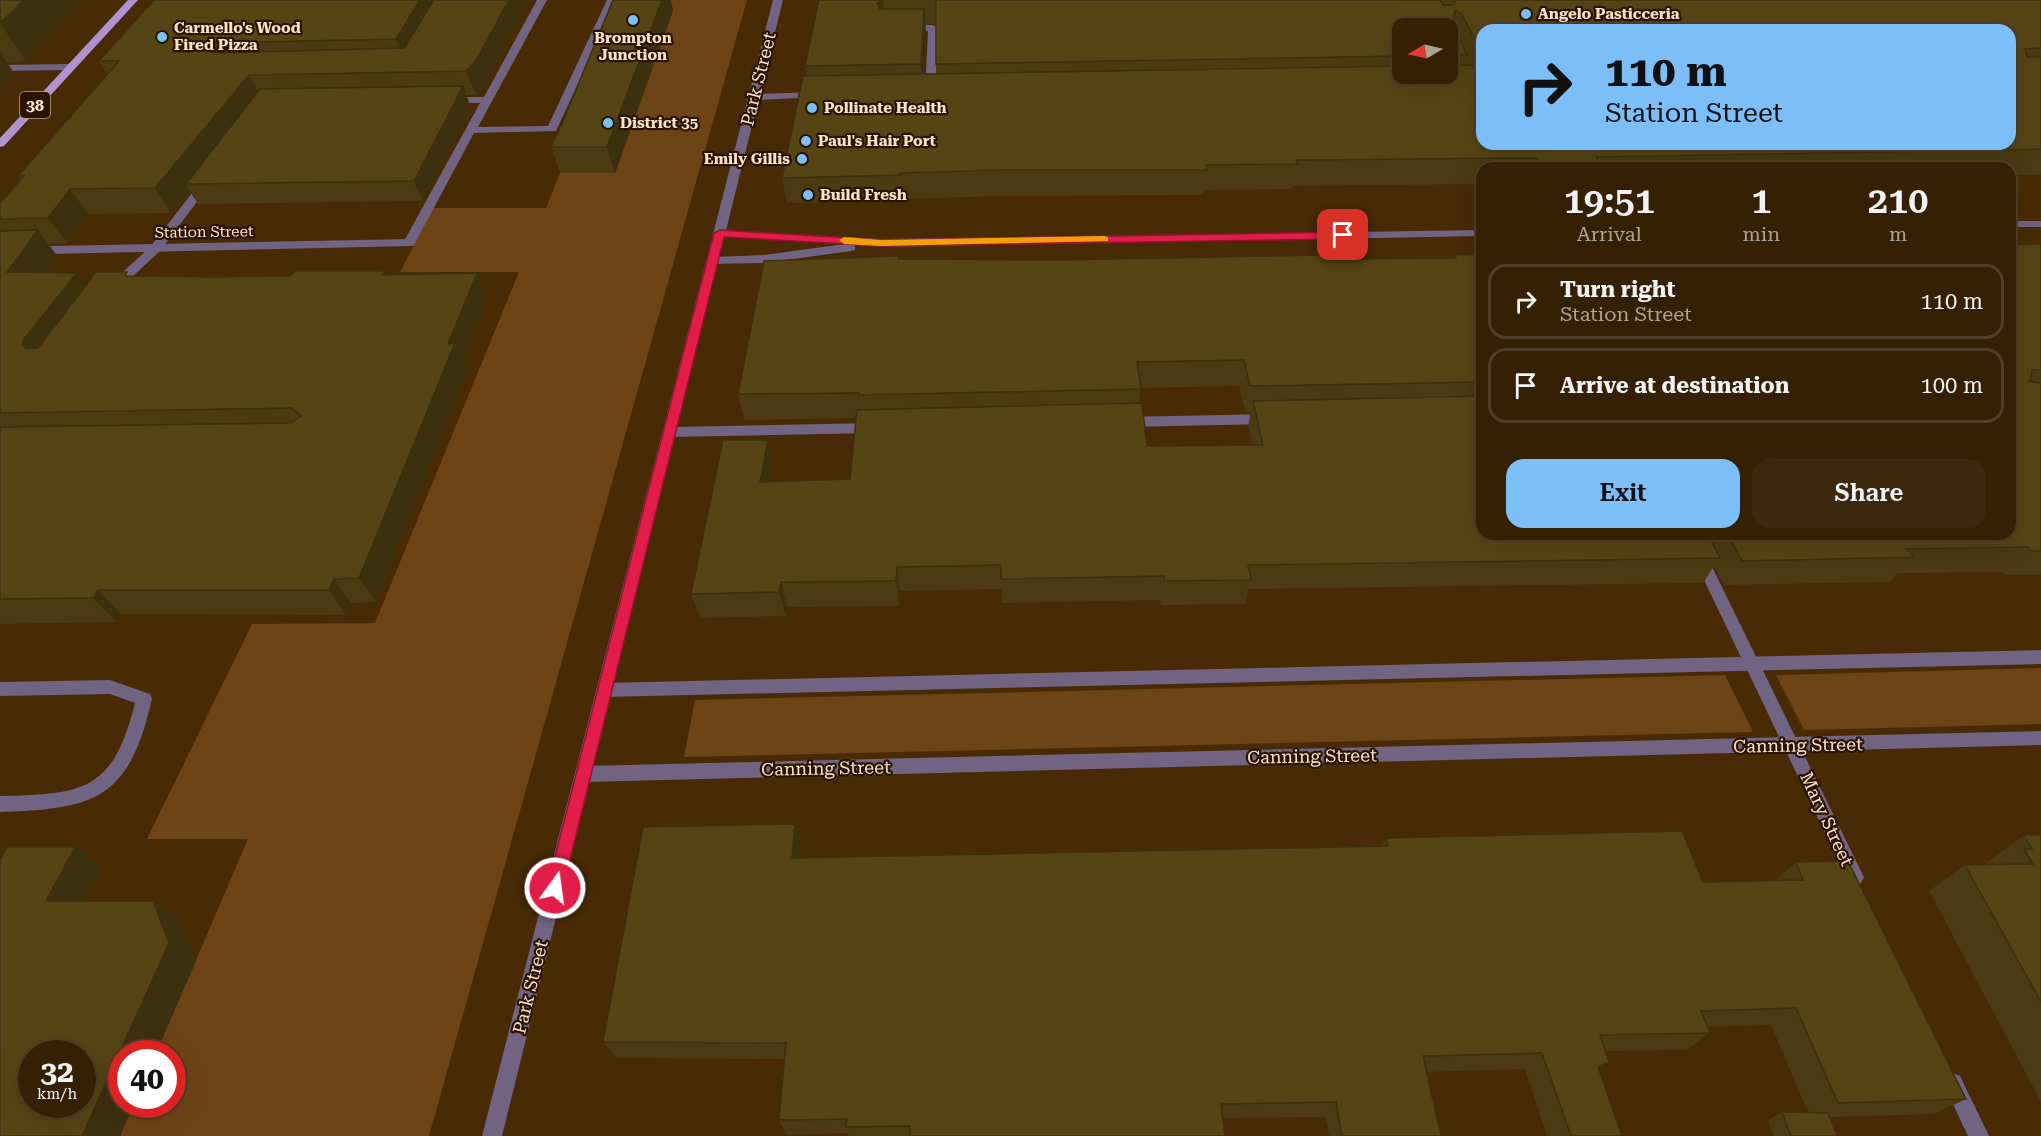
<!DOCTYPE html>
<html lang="en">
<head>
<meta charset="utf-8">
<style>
	:root { --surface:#362004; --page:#3d280e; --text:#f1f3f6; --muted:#aaa39a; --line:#503e26; --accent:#7bbef8 }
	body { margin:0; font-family:"Roboto Serif",serif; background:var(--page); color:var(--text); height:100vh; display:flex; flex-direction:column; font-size:22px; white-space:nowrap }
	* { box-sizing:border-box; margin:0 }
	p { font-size:20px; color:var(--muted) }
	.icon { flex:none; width:33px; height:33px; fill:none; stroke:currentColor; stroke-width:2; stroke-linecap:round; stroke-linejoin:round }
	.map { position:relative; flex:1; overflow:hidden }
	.side { position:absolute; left:1476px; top:162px; width:540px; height:378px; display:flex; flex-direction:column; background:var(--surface); border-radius:18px; box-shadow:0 6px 24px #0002,0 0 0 2px var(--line) }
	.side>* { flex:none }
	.banner { position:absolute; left:1476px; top:24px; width:540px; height:126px; border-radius:18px; box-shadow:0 6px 24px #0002,0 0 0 2px var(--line); background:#7bbef8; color:#111; overflow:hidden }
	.needle { width:39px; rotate:261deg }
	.buttons { position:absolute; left:1392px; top:18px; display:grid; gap:12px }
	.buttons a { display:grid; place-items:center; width:66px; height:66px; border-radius:12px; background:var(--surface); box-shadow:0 6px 24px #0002,0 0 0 2px var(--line); font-size:30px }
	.speed { position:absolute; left:18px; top:1040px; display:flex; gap:12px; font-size:30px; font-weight:700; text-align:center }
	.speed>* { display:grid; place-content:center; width:78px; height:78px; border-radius:50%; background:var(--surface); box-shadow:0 6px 24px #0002,0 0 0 2px var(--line); line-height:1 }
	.speed small { font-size:15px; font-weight:400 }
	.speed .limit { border:9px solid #d22; background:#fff; color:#111 }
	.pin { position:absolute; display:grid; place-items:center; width:51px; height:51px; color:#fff; margin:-26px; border-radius:12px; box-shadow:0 3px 9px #0006 }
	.me { position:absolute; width:66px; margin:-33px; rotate:14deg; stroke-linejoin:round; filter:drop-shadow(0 0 4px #0008) }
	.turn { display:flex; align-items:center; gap:21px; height:126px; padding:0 30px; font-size:27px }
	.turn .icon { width:78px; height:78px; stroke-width:2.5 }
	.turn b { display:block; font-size:42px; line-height:51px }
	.eta { display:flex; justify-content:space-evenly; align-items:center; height:102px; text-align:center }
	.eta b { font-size:36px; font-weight:600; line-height:42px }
	.action { display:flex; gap:12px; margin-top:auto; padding:12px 30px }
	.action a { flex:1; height:69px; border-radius:18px; background:var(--accent); color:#111; font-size:24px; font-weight:600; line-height:69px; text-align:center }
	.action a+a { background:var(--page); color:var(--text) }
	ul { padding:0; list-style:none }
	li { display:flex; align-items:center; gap:18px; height:75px; margin:0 12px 9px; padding:0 18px; border:3px solid var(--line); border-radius:18px }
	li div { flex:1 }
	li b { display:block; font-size:22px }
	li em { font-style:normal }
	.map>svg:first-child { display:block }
	.green { fill:#6d4415 }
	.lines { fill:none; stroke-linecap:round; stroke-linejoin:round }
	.service { fill:#716382; fill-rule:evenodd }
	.minor { fill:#716382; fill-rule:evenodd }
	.tertiary { fill:#716382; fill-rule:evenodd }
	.primary { fill:#b092d1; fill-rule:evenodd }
	.wall { fill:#4b3a12; fill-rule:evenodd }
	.shaded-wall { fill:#3d300f }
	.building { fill:#574415; stroke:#3d300f; stroke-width:1.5; fill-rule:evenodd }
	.route { fill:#e11d48; stroke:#92132f; stroke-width:1.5 }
	.slow { fill:#f59e0b }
	.poi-dot { fill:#7bbef8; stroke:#2a1300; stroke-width:2 }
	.labels { text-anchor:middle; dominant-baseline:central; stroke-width:4.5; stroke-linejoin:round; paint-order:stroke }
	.far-poi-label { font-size:15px; font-weight:bold; fill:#fbe1c8; stroke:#2a1300; text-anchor:start }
	.far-street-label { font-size:15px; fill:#fbe1c8; stroke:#2a1300 }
	.shield { fill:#2a1300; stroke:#bca38c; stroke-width:1.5 }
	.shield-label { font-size:16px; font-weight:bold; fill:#fbe1c8 }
	.street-label { font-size:18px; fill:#fbe1c8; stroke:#2a1300 }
</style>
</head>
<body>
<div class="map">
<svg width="2041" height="1136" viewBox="0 0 2041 1136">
	<rect width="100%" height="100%" fill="#482a05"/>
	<g class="green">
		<path d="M670 0H747L429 1136H120L134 1104H172V1053H156L248 839H147L252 624 375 623 519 272H400L433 208H546L560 173H615L673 11Z"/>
		<path d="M2041 668V724L1804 730 1776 675Z"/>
		<path d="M1725 675 1753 732 684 757 695 700Z"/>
	</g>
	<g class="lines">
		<g class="service">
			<path d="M537 0H547L478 127 548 126 607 0H617L556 131 474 133 415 243 413 246H405L403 243 480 103H448L443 100 448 97H484Z"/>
			<path d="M933 25 938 28 935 93 930 96 925 93 928 31H905L900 28 905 25Z"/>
			<path d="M0 65 70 64 75 67 70 70 0 71Z"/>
			<path d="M819 92 823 93V97L754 100 749 97 754 94Z"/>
			<path d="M206 179 212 182 159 252 117 291H109V285L151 246 202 180Z"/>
			<path d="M1269 414 1276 419 1269 424 1125 427 1118 422 1125 417Z"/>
			<path d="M873 423 880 428 873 433 670 437 663 432 670 427Z"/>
			<path d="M1682 534H1696L1861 871 1864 877 1861 883 1855 886 1849 883Z"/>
			<path d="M1953 1073 1960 1076 1989 1136H1968L1943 1083 1946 1076Z"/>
		</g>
		<g class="minor">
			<rect x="2010" y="221" width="31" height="6"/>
			<path d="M720 230 881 239 1482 230V236L881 247 855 245V250L851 251 764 263 709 264V258L713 257 764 255 845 244 716 235V231Z"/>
			<path d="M409 239 415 243 413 246 0 255V247Z"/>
			<path d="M2041 650V664L605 697 599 695 597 690 599 685 605 683Z"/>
			<path d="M110 680 150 694 152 699C129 799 96 809 0 812V796C83 794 113 792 135 703L110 694 0 696V682Z"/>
			<path d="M2041 731V745L584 782 578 779 575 774 578 769 584 766Z"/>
		</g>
		<path class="tertiary" d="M773 0H783L502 1136H482Z"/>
		<path class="primary" d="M128 0H138L4 146 0 147V138Z"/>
	</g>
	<g class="wall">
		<path d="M0 0 26 61 7 63 14 73 0 87Z"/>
		<path d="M154 0H529L484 87 476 95H466L470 105 423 201 198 204 189 190 171 213 88 214 67 243 48 244 57 256 46 272 86 285 130 276H291L384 271 385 275 477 273 488 299 463 361 467 369 376 602 351 603 346 615 121 614 117 622 0 624V203L21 180 18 176 107 75 99 61Z"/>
		<path d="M819 0H2041V175H2010V168H1482V184L1292 186V189L1204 190 1203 195 1002 196 903 199V201L787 203 782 178 807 76 805 66ZM925 24H936V74H924L926 33ZM1402 28H1448V74H1402ZM1482 30 2010 144H1482V82L1481 84 1480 81H1482Z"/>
		<path d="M673 10 615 173H560L551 147 562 124Z"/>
		<path d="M2041 244V575H2006L2003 572 1898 573 1890 582 1724 585 1714 566 1703 583 1248 589 1245 604 1161 605 1160 600 1002 603V589L900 591 899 606 787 607 786 616 700 618 691 594 768 440 774 465 771 481 850 479 856 418 744 420 738 394 899 259 1058 260 1359 259 1453 258 1454 255 1482 254V534H2010ZM1239 386 1245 412H1251L1248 426 1252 445 1147 446 1139 403 1140 388Z"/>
		<path d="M2024 835H2041V1102L1929 891 1965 865H1988L1987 862Z"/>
		<path d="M1386 838 1703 882 1774 881 1796 862 1966 1099 1934 1114 1830 1117 1837 1136H1774L1768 1120 1782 1112H1808L1771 1025 1707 1027 1710 1033 1687 1050 1605 1051 1599 1070 1622 1136H1547L1525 1069 1426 1072 1441 1136H1329L1325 1117 1223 1118 1225 1136H849L848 1133 787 1135 779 1120 785 1059 617 1058 603 1042 802 845 800 858 1382 846Z"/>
	</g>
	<g class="shaded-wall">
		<path d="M24 0H85L26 61 0 23Z"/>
		<path d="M420 0H443L406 63 396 39Z"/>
		<path d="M509 0H529L484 87 476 95 466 71Z"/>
		<path d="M662 0H671L673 10 615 173 607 147Z"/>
		<path d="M882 0H883L885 24 877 3Z"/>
		<path d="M924 9 926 33 923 89 921 64Z"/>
		<path d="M214 43 227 67 207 49Z"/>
		<path d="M0 53 14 73 0 87Z"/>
		<path d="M249 75 262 99 186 184 189 190 171 213 155 188Z"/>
		<path d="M463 86 470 105 423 201 414 181Z"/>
		<path d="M70 189 88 214 67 243 48 218Z"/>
		<path d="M38 230 57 256 27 297 7 272Z"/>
		<path d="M77 273 96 298 47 374 22 344 24 339Z"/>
		<path d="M477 273 488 299 463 361 467 369 376 602 359 578 448 344Z"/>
		<path d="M768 440 774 465 766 507 760 482Z"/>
		<path d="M897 567 900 591 899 606 896 581Z"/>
		<path d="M334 579 351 603 346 615 329 590Z"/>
		<path d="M781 582 787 607 786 616 779 592Z"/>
		<path d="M98 590 121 614 117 622 93 598Z"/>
		<path d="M795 824 802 845 798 878 792 858Z"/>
		<path d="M75 847 103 867 76 921 46 901Z"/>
		<path d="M153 901 180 920 196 961 156 1053H122V1104H134L120 1136H82Z"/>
		<path d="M1609 1062 1589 1078 1598 1067Z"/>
	</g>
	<g class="building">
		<path d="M0 0H24L0 23Z"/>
		<path d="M154 0H420L396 39 214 43 207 49 214 53 404 48 434 0H509L475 62 466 71 249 75 155 188 70 189 48 218 0 219V203L24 176H18L119 61H99Z"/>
		<path d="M613 0H662L607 147H551L562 124Z"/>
		<path d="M819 0H882L877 3 880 9H924L921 64 805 66Z"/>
		<path d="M936 0H1440L1443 5H1454L1455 3 1454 0H2041V48L2025 49 2027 57H2041V149L1596 157 1601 166 1542 167 1537 158 1296 160 1297 164 1206 165 1207 170H1002L900 173V175L782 178 803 76 1402 66V74H1448V66L1472 65 1482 86V144H2010V30H1482V54L1462 14 1455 10 1453 25 1467 55H1448V28H1402V56L936 64Z"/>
		<path d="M463 86 414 181 186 184 260 89Z"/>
		<path d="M38 230 7 272 77 273 24 339 22 344 26 349 38 348 96 272H127L125 276 216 277 291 276 294 271H384L382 275 477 273 448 344 455 343 359 578 334 579 329 590H98L93 598 0 599V427L291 423 301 416 292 408 0 413V231Z"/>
		<path d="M2041 244V370H2032L2030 382 2041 383V551H2031L2028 547 1907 549 1913 557 1742 561 1728 534H2010V245Z"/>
		<path d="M1482 254V382L1250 386 1244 360 1137 362 1141 389 859 395V393L738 394 764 261 898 256V259L1058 260 1322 255 1359 257V259L1456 258 1454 255Z"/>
		<path d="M1482 396V534H1708L1720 558 1248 565 1251 580 1164 581V576L1001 579V565L897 567 896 581 781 582 779 592 691 594 723 440H768L760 482 850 479 857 410 1142 403 1147 446 1263 445 1253 401Z"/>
		<path d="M795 824 792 858 1388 846 1386 838 1682 831 1703 882 1803 880 1796 862 1848 861 1966 1099 1838 1103 1796 1008 1701 1011 1710 1033 1600 1035 1609 1062 1598 1067 1622 1136H1571L1542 1053 1423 1056 1441 1136H1342L1336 1102 1221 1104 1225 1136H910V1126L846 1127 847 1119 779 1120 786 1043 603 1042 643 827Z"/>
		<path d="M2024 835H2041V1002L1965 865 2033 864 2024 849H2032Z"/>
		<path d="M7 847H75L46 901H153L169 943 82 1136H0V860ZM32 1053H82V1104H32Z"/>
		<path d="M1782 1112 1828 1113 1837 1136H1791Z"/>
	</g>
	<path class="route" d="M720 230 881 240 1343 232 1349 235 1343 239 881 246 724 237 563 888 561 894 555 896 549 894 547 888 714 233Z"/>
	<path class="slow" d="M1104 236 1108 237V241L881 246 844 244 839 240 844 237 881 240Z"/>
	<g class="poi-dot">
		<circle cx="1526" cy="14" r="6"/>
		<circle cx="633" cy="20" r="6"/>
		<circle cx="162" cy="37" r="6"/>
		<circle cx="812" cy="108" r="6"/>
		<circle cx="608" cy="123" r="6"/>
		<circle cx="806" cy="141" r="6"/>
		<circle cx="802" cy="159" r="6"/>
		<circle cx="808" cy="195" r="6"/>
	</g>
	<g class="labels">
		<g class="far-poi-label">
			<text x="1538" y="14">Angelo Pasticceria</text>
			<text x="174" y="28">Carmello's Wood<tspan x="174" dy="17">Fired Pizza</tspan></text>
			<text x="633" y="38" text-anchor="middle">Brompton<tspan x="633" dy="17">Junction</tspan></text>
			<text x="824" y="108">Pollinate Health</text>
			<text x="620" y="123">District 35</text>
			<text x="818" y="141">Paul's Hair Port</text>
			<text x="790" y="159" text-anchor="end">Emily Gillis</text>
			<text x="820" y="195">Build Fresh</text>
		</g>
		<g class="far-street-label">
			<text transform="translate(204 232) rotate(-1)">Station Street</text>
		</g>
		<rect class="shield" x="20" y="92" width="30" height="26" rx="4.5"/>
		<g class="shield-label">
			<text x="35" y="105">38</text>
		</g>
		<g class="street-label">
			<text transform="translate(758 79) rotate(-76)">Park Street</text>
			<text transform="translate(1798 745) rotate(-1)">Canning Street</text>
			<text transform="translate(1312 756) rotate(-1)">Canning Street</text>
			<text transform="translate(826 768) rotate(-1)">Canning Street</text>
			<text transform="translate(1827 819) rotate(65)">Mary Street</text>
			<text transform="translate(530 987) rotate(-76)">Park Street</text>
		</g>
	</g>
</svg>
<div class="buttons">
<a><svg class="needle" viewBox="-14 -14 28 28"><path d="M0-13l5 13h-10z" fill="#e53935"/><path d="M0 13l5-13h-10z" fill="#aaa39a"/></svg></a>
</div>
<div class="speed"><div>32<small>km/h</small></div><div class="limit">40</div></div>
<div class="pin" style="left:1343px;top:235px;background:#d93025"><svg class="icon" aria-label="arrive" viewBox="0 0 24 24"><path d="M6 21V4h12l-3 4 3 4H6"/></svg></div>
<svg class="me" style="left:555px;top:888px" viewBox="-20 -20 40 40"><circle r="17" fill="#e11d48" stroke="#fff" stroke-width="3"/><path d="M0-11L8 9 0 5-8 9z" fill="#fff"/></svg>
<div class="banner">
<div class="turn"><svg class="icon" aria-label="right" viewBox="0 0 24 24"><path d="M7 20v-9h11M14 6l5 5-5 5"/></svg><div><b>110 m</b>Station Street</div></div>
</div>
<section class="side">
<div class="eta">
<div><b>19:51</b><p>Arrival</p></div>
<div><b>1</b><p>min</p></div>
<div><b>210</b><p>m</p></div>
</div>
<ul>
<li><svg class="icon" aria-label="right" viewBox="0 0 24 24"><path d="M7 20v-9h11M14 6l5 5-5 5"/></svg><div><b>Turn right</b><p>Station Street</p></div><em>110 m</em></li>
<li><svg class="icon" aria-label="arrive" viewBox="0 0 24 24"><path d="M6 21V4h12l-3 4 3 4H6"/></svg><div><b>Arrive at destination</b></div><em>100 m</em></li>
</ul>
<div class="action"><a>Exit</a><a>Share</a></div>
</section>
</div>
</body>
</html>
